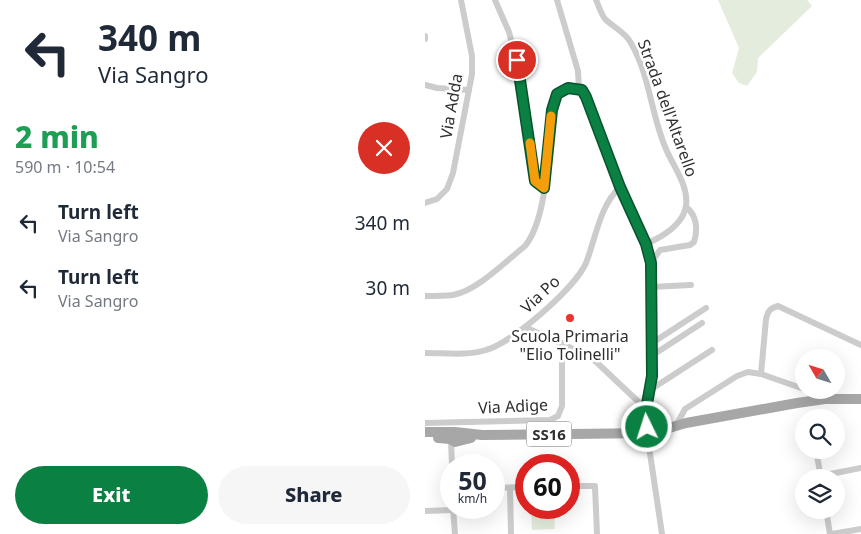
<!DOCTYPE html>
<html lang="en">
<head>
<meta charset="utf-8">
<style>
	:root { --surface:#fff; --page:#f6f6f7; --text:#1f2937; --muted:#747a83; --accent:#0b8043 }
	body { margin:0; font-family:"Noto Sans",sans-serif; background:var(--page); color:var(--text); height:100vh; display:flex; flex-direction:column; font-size:19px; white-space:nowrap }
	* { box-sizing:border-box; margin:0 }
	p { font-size:16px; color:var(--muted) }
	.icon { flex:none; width:28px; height:28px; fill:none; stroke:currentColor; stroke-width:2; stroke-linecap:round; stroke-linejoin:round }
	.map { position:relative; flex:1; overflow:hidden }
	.panel { display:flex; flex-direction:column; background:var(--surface); width:425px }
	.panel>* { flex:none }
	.guide { background:#fff; color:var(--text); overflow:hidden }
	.needle { width:32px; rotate:309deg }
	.fabs { position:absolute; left:370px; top:349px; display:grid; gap:10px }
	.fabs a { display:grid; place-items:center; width:50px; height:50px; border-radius:50%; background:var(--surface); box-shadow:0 5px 20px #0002; font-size:25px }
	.speed { position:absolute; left:15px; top:454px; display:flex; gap:10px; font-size:25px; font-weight:700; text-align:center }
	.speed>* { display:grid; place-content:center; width:65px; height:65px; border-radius:50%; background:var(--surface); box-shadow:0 5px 20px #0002; line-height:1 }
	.speed small { font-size:12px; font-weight:400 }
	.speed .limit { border:8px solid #d22; background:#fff; color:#111 }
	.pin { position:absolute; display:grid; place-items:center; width:42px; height:42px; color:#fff; margin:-21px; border:2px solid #fff; border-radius:50%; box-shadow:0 1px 5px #0007 }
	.me { position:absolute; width:55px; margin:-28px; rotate:356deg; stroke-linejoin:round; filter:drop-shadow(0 0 4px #0008) }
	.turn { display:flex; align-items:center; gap:18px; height:105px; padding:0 15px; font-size:22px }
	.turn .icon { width:65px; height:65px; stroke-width:2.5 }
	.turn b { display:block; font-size:35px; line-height:42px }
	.round { display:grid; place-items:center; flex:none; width:52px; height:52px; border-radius:26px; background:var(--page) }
	.head { display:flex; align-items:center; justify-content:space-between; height:85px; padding:0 15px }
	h1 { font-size:30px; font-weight:800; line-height:38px; color:#1e9e55 }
	.action { display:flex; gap:10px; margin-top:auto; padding:10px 15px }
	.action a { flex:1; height:58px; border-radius:30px; background:var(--accent); color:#fff; font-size:20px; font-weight:800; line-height:58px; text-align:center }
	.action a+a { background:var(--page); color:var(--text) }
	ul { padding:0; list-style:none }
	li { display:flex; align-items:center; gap:15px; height:65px; padding:0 15px }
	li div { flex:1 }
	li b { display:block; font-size:19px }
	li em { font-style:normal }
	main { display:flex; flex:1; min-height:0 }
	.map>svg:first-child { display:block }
	.green { fill:#e4eddd }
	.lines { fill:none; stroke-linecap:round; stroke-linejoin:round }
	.minor { stroke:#ccc; stroke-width:6 }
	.primary { stroke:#a7a7a7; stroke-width:10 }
	.route-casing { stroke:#07532c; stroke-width:12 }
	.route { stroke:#0b8043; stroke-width:9 }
	.slow { stroke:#f59e0b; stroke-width:9 }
	.poi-dot { fill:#eb342d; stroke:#fff; stroke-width:2 }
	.labels { text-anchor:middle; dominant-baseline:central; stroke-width:5; stroke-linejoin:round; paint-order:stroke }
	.shield { fill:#fff; stroke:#6d6d6d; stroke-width:1 }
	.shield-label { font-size:15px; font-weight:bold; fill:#2f2f2f }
	.street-label { font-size:16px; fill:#2f2f2f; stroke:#fff }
	.poi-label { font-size:16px; fill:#2f2f2f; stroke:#fff }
</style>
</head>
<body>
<main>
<section class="panel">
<div class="guide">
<div class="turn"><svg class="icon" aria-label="left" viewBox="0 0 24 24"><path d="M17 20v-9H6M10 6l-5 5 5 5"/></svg><div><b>340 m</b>Via Sangro</div></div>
</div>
<div class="head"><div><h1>2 min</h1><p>590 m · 10:54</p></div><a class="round" style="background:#d93025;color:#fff"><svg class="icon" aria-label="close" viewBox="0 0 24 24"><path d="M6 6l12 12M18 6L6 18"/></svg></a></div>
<ul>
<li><svg class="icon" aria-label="left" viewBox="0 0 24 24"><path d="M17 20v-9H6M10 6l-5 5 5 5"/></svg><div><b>Turn left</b><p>Via Sangro</p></div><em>340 m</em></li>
<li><svg class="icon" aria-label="left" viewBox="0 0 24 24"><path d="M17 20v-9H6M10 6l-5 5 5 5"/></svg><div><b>Turn left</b><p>Via Sangro</p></div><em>30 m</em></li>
</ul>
<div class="action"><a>Exit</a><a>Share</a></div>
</section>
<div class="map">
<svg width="436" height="534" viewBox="0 0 436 534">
	<rect width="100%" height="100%" fill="#fff"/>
	<g class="green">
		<path d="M293 0H382L387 6 333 58 332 72 322 86 314 83 307 73 314 48Z"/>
		<path d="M106 508H129L130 529 107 530Z"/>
	</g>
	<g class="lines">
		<g class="minor">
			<path d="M70 0 84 32 94 71 110 181 114 185 119 188"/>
			<path d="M132 0 153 71 154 89"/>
			<path d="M171 0C174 6 176 15 181 20 190 28 201 33 206 43 225 76 226 115 241 149 248 166 264 186 261 206 258 225 237 237 221 244"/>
			<path d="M0 36V39"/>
			<path d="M0 85 12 88 44 90"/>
			<path d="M0 203 12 199 22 189 28 173 47 74V56L36 0"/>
			<path d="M226 263 235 250 265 245 269 242C273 230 272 215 261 207"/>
			<path d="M226 287 266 285"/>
			<path d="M0 296C9 296 19 296 28 295 52 291 81 261 100 246 123 218 123 147 127 110 130 99 132 93 143 88L157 90 161 97 195 187 224 253 226 263C226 290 226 317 227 344 227 355 228 367 227 378 225 393 216 413 223 426"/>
			<path d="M100 327 166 357 220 408"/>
			<path d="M227 343 281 308"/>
			<path d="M0 353C20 353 42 356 61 350 87 343 150 288 161 263 171 238 174 207 195 187"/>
			<path d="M228 355 277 323"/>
			<path d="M336 374 341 319C343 311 345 308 353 306L436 345"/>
			<path d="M225 390 287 350"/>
			<path d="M381 390 399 399"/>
			<path d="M253 422 260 409 312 376 323 372 336 374 379 389"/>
			<path d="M0 423 125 420 133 416 137 406V343"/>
			<path d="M224 432 223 440 237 534"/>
			<path d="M26 440 27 465"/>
			<path d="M391 450 396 478"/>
			<path d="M395 476 436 468"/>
			<path d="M144 486H170L172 534"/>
			<path d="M69 488 101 487"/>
			<path d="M85 488 86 534"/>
			<path d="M28 508 30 534"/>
			<path d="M401 510 405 534"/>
			<path d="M0 511 28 510"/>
			<path d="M407 534 436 529"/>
		</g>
		<g class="primary">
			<path d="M0 432H30L57 435 227 433 261 423 372 403 400 399H436"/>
			<path d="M13 438 25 439 30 442 46 438"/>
		</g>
	</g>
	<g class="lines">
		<defs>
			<path id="route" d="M92 60 110 181 119 188 127 110 132 94 143 88 157 90 161 97 195 187 221 244 226 263 227 376 222 404 220 408 226 425 222 427"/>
		</defs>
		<use href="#route" class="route-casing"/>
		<use href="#route" class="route"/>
		<path class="slow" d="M105 143 110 181 119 188 126 116"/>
	</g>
	<circle class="poi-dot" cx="145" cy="318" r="5"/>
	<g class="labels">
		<rect class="shield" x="101.5" y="421.5" width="45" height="25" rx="4"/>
		<g class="shield-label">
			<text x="124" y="434">SS16</text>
		</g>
		<g class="street-label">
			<text transform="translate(26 106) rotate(-80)">Via Adda</text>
			<text transform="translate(243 108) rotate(70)">Strada dell'Altarello</text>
			<text transform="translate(115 294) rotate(-43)">Via Po</text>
			<text transform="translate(88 406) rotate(-3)">Via Adige</text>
		</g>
		<g class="poi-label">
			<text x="145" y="336">Scuola Primaria<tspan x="145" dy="18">"Elio Tolinelli"</tspan></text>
		</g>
	</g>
</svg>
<div class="fabs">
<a><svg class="needle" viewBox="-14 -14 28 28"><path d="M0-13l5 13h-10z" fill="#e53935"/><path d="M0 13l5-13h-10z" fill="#747a83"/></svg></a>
<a><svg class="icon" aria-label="search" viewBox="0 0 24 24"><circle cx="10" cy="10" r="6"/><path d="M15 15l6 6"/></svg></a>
<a><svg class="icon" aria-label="layers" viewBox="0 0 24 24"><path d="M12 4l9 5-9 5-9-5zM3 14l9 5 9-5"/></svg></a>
</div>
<div class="speed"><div>50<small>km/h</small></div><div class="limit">60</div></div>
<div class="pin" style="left:92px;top:60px;background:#d93025"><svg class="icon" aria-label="arrive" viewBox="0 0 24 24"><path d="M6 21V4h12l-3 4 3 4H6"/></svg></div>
<svg class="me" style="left:222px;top:427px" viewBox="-20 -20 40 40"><circle r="17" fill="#0b8043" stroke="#fff" stroke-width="3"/><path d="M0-11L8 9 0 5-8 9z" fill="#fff"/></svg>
</div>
</main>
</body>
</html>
